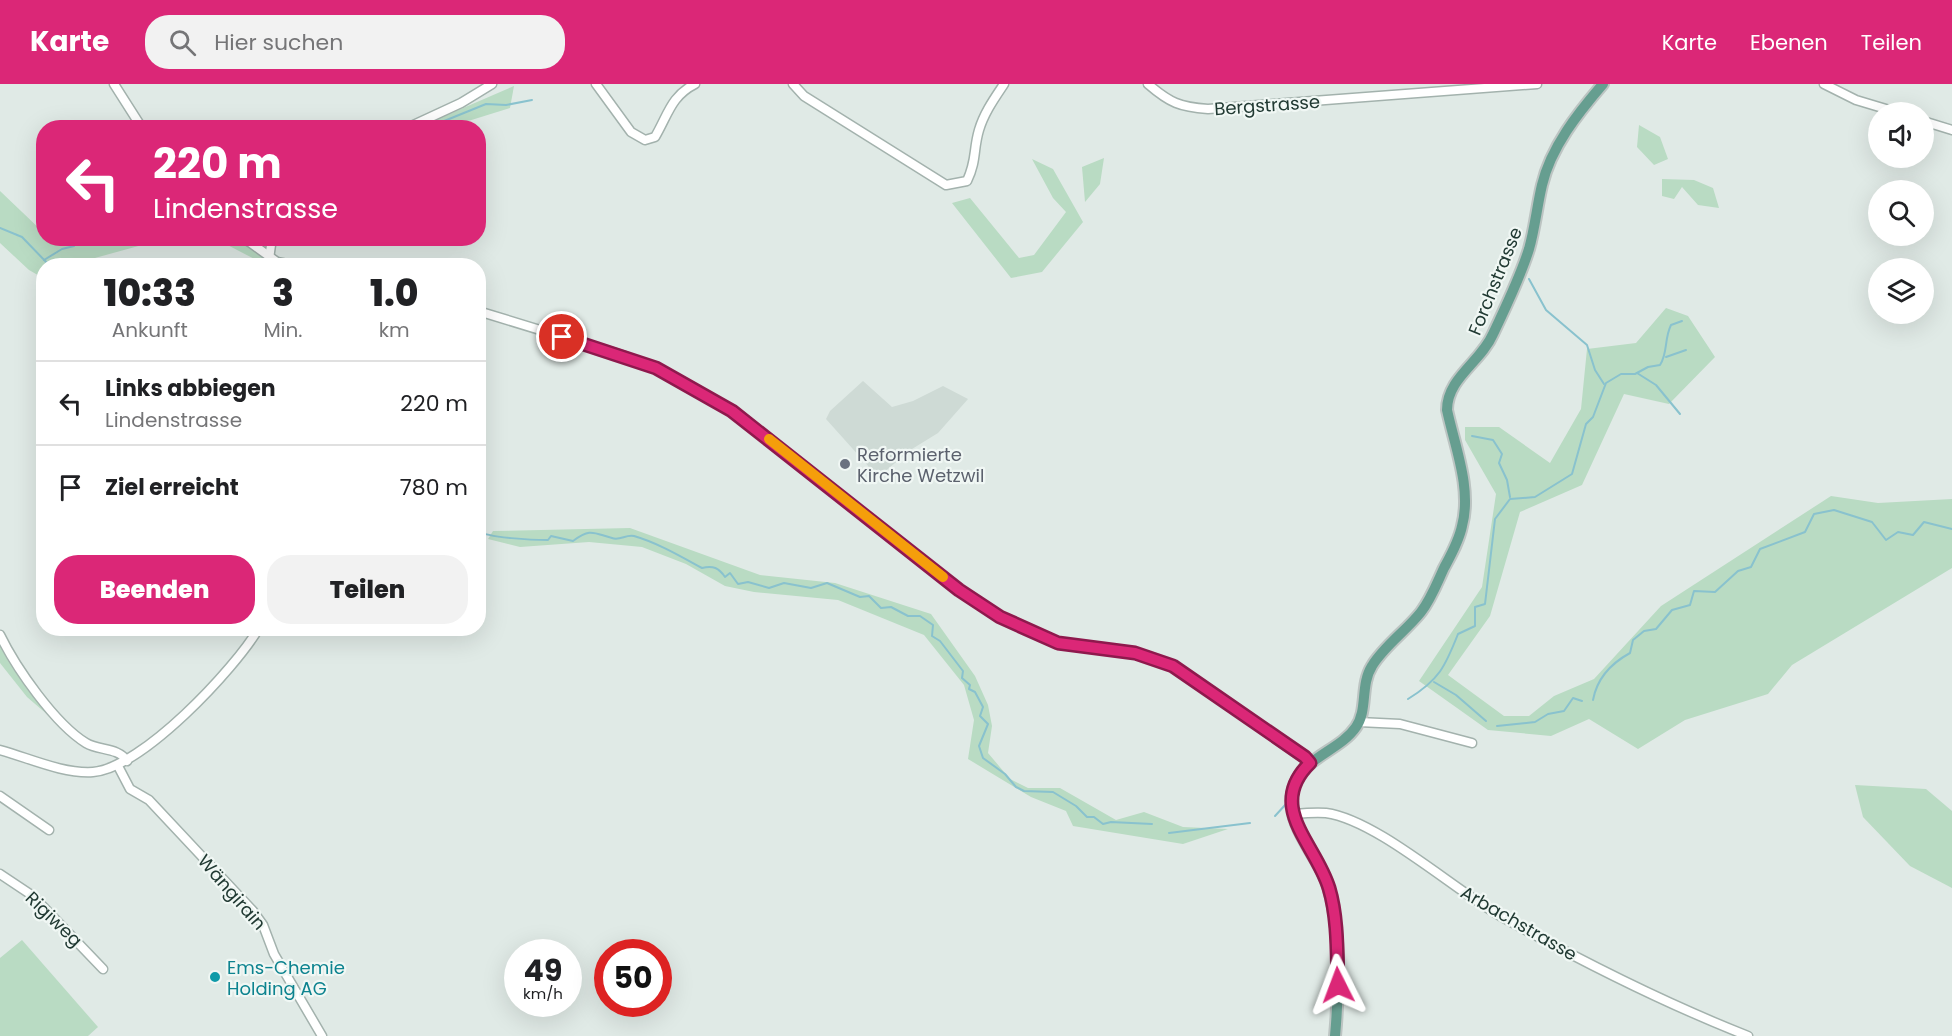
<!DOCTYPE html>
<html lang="de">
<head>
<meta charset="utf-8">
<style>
	:root { --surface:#fff; --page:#f2f2f2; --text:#202124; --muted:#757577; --line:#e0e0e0; --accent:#db2777 }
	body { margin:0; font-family:Poppins,sans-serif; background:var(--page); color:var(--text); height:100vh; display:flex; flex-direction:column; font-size:22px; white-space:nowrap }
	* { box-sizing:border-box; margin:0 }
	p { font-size:20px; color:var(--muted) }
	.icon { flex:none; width:33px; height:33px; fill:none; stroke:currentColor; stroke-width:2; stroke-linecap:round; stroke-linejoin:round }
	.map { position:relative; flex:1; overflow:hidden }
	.details { position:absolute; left:36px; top:174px; width:450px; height:378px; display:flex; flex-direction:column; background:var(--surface); border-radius:24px; box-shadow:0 6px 24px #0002 }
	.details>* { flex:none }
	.banner { position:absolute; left:36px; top:36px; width:450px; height:126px; border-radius:24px; box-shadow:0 6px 24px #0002; background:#db2777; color:#fff; overflow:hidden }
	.controls { position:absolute; left:1868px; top:18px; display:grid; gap:12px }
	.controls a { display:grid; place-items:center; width:66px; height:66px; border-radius:50%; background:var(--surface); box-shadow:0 6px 24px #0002; font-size:30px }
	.speed { position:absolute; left:504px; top:855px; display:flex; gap:12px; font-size:30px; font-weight:700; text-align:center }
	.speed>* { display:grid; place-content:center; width:78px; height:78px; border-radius:50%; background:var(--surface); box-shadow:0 6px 24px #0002; line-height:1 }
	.speed small { font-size:15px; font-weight:400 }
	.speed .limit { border:9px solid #d22; background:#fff; color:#111 }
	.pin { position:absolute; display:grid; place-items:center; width:51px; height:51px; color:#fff; margin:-26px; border:3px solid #fff; border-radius:50%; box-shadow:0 2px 6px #0007 }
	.me { position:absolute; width:66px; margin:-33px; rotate:357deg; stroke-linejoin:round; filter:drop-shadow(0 0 4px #0008) }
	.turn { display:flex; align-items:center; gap:21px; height:126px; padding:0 18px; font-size:27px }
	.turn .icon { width:78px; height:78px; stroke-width:2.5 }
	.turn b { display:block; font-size:42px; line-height:51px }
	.eta { display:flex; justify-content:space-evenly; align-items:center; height:102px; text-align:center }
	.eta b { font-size:36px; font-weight:800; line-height:42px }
	.action { display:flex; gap:12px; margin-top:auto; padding:12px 18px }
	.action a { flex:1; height:69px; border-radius:24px; background:var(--accent); color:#fff; font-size:24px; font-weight:800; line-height:69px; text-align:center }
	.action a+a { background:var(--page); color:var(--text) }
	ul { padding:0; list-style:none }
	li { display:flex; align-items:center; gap:18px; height:84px; padding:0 18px; border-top:2px solid var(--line) }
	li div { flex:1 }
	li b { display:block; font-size:22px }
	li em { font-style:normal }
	header { display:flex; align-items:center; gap:36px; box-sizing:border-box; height:84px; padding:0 30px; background:var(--accent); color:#fff }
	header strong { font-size:28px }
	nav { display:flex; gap:33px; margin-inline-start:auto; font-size:21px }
	.search { width:420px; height:54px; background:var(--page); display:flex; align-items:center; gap:15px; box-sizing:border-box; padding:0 21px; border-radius:24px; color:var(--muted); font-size:22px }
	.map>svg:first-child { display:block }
	.built { fill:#cedad5 }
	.green { fill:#b9dbc3 }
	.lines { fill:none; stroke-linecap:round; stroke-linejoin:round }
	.stream { stroke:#89c2ce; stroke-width:2 }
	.minor-casing { stroke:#a3b2ad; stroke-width:11 }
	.major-casing { stroke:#bcc4c2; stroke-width:14 }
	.minor { stroke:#fff; stroke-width:8 }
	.major { stroke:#669e90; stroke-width:10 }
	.route-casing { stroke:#8e194d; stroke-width:15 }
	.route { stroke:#db2777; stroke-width:10 }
	.slow { stroke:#f59e0b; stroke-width:10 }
	.worship-dot { fill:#6b7280; stroke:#f0f7f4; stroke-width:2 }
	.culture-dot { fill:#0f9aa8; stroke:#f0f7f4; stroke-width:2 }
	.labels { text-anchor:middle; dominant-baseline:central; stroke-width:4.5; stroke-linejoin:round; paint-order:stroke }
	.street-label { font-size:18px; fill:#213a33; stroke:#f0f7f4 }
	.worship-label { font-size:18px; fill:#5b616d; stroke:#f0f7f4; text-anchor:start }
	.culture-label { font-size:18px; fill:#0d838f; stroke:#f0f7f4; text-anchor:start }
</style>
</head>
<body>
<header>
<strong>Karte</strong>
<div class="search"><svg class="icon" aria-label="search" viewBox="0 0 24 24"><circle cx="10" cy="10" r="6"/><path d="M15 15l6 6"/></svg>Hier suchen</div>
<nav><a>Karte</a><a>Ebenen</a><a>Teilen</a></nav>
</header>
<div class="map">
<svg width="1952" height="952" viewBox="0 0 1952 952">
	<rect width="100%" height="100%" fill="#e0eae6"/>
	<path class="built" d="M863 297 892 323 913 317 943 302 968 315 938 349 912 365 878 393 826 335 830 327Z"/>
	<g class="green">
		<path d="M514 2 510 24 449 43 417 44Z"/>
		<path d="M1639 41 1660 53 1668 75 1654 81 1637 63Z"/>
		<path d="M1104 74 1100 100 1085 118 1082 83Z"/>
		<path d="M1032 75 1053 85 1083 138 1042 188 1011 194 952 119 970 114 1019 174 1034 171 1066 128 1053 114Z"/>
		<path d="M1662 95 1694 96 1713 104 1719 124 1698 121 1682 103 1674 115 1662 112Z"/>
		<path d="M0 107 43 148 44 154 164 155 84 177 86 181 44 182 43 194 29 186 0 159Z"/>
		<path d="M216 155H261L264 157 262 179Z"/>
		<path d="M1666 224 1688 232 1715 273 1669 320 1624 310 1582 401 1520 428 1490 532 1448 591 1504 632H1529L1554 612 1594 595 1661 522 1831 412 1878 419 1952 415V484L1792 581 1768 610 1685 636 1638 665 1589 635 1551 652 1488 646 1419 597 1482 503 1496 410 1465 356V343H1499L1550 379 1581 325 1587 265 1636 259Z"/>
		<path d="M630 444 760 491 835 499 931 530 975 592 988 621 992 642 988 669 1010 695 1028 704H1060L1116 736 1144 728 1183 743 1228 745 1183 760 1073 742 1066 727 1031 713 968 675 974 636 964 601 924 551 838 516 754 508 725 502 686 480 642 463 589 458 520 463 488 455 493 447Z"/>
		<path d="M0 559 32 609 84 662 27 613 0 579Z"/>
		<path d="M1855 701 1926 705 1952 727V804L1910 782 1863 733Z"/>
		<path d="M22 856 98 943 88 952H0V874Z"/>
	</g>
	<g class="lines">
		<g class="stream">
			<path d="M427 44 486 20 506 21 532 16"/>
			<path d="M0 144 22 153 50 182"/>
			<path d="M232 154 248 162"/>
			<path d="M44 176 62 165 74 162 77 155 111 154"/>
			<path d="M1529 195 1546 226 1587 261 1595 286 1604 300"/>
			<path d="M1666 273 1686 266"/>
			<path d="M1637 289 1656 301 1680 330"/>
			<path d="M1472 352 1493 356 1502 370 1499 379 1507 396 1510 413"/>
			<path d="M478 447C488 454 534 456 548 456L551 452 573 457C591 444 593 449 612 454 620 457 626 450 634 452 658 459 680 472 702 484 713 481 719 484 725 493L730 489 738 500 748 498 769 504 784 499 811 504 827 499 860 513 869 512 881 524 891 523 908 532H920L933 541 932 552 940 557 963 587 962 594 970 601 969 605 975 608 983 623 980 632 988 640 979 662 983 674 1005 690 1016 703 1024 707 1053 708 1076 722 1087 733H1094L1103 740 1111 738 1152 740"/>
			<path d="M1434 598 1456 611 1486 637"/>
			<path d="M1408 615C1439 596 1445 583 1458 550L1475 542V523L1485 520 1495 435 1510 415 1535 413 1572 390 1586 340 1593 333 1606 299 1621 290H1635L1648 283 1660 281C1668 269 1664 255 1671 241L1682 237"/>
			<path d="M1593 616C1597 594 1610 580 1630 569L1633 556 1644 547 1656 545 1672 526 1690 521 1694 507 1715 508 1738 487 1751 483 1760 465 1805 448 1814 430 1834 426 1872 438 1886 456 1898 448 1913 451 1924 438 1952 445"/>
			<path d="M1497 642 1535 638 1548 630 1564 627 1573 614 1582 617"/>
			<path d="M1275 732 1286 720"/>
			<path d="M1169 749 1250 739"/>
		</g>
		<defs>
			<g id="minor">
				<path d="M114 0 142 44"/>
				<path d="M596 0 631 48 645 56 655 53C668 31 671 12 695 0"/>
				<path d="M793 0 804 12 946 101 967 97C977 76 973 66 979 46 984 29 994 15 1004 0"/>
				<path d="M1148 0C1170 19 1180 23 1208 25L1537 0"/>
				<path d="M1824 0 1856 16 1896 28"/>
				<path d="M1923 37 1952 46"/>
				<path d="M407 44 461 19 492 0"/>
				<path d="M244 154 277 178 297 182"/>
				<path d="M268 182 272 154"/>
				<path d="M478 227 625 272 680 296 732 327 981 522 1041 553 1058 559 1135 569 1173 582 1310 679"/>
				<path d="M0 551C16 584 55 640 86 659 99 667 118 663 127 677"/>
				<path d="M1359 638 1400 640 1472 659"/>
				<path d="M0 666C29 674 63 690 93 688 142 684 234 586 259 544"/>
				<path d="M118 682 130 705 149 716 253 827 263 841 274 870 322 952"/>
				<path d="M0 712 49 746"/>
				<path d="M1294 730C1305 729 1316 728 1326 729 1377 736 1454 806 1502 833 1581 877 1664 919 1748 952"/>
				<path d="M0 790 33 812 103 885"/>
			</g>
			<path id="major" d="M1335 952C1339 908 1342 829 1323 790 1311 765 1285 736 1293 706 1301 673 1339 668 1356 643 1368 626 1360 601 1372 582 1384 562 1406 547 1421 528 1431 515 1437 499 1444 484 1451 471 1459 457 1462 442 1472 405 1455 363 1447 326 1447 294 1481 278 1493 250 1506 222 1520 194 1529 165 1535 144 1537 122 1542 101 1551 63 1578 29 1603 0"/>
		</defs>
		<use href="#minor" class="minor-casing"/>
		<use href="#major" class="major-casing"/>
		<use href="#minor" class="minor"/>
		<use href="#major" class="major"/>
	</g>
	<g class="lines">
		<defs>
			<path id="route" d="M562 253 656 284 732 327 959 506 1000 533 1058 559 1135 569 1173 582 1305 673 1310 679C1265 723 1316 760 1329 804 1338 834 1337 870 1338 901"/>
		</defs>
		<use href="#route" class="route-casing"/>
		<use href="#route" class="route"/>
		<path class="slow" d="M769 355 943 493"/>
	</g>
	<circle class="worship-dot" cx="845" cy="380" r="6"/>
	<circle class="culture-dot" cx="215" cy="893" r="6"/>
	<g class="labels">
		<g class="street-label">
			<text transform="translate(1267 21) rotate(-4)">Bergstrasse</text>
			<text transform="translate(1495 197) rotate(-68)">Forchstrasse</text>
			<text transform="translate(232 808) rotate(49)">Wängirain</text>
			<text transform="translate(54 835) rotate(44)">Rigiweg</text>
			<text transform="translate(1519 839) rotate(30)">Arbachstrasse</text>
		</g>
		<g class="worship-label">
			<text x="857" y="370">Reformierte<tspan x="857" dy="21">Kirche Wetzwil</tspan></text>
		</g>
		<g class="culture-label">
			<text x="227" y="883">Ems-Chemie<tspan x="227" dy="21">Holding AG</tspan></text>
		</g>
	</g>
</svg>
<div class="controls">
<a><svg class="icon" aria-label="sound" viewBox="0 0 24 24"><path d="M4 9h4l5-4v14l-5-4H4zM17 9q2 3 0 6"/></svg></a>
<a><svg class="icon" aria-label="search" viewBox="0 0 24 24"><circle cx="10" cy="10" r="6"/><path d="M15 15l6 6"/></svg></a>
<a><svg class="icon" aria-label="layers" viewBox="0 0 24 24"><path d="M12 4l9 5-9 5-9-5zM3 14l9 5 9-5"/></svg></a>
</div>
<div class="speed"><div>49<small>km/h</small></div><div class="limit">50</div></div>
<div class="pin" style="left:562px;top:253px;background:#d93025"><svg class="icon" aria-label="arrive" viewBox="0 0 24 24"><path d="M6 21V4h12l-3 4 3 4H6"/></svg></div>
<svg class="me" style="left:1338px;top:901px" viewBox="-20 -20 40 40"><path d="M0-17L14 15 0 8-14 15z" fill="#db2777" stroke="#fff" stroke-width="4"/></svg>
<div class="banner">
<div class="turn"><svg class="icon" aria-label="left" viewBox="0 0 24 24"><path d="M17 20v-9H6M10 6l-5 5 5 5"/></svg><div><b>220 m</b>Lindenstrasse</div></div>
</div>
<section class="details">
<div class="eta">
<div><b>10:33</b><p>Ankunft</p></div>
<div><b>3</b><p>Min.</p></div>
<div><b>1.0</b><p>km</p></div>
</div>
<ul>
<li><svg class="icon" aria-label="left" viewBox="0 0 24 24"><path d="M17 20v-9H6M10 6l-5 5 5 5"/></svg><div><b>Links abbiegen</b><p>Lindenstrasse</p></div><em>220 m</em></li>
<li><svg class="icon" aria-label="arrive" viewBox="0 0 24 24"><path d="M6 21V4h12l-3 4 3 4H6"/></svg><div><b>Ziel erreicht</b></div><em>780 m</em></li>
</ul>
<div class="action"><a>Beenden</a><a>Teilen</a></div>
</section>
</div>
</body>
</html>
